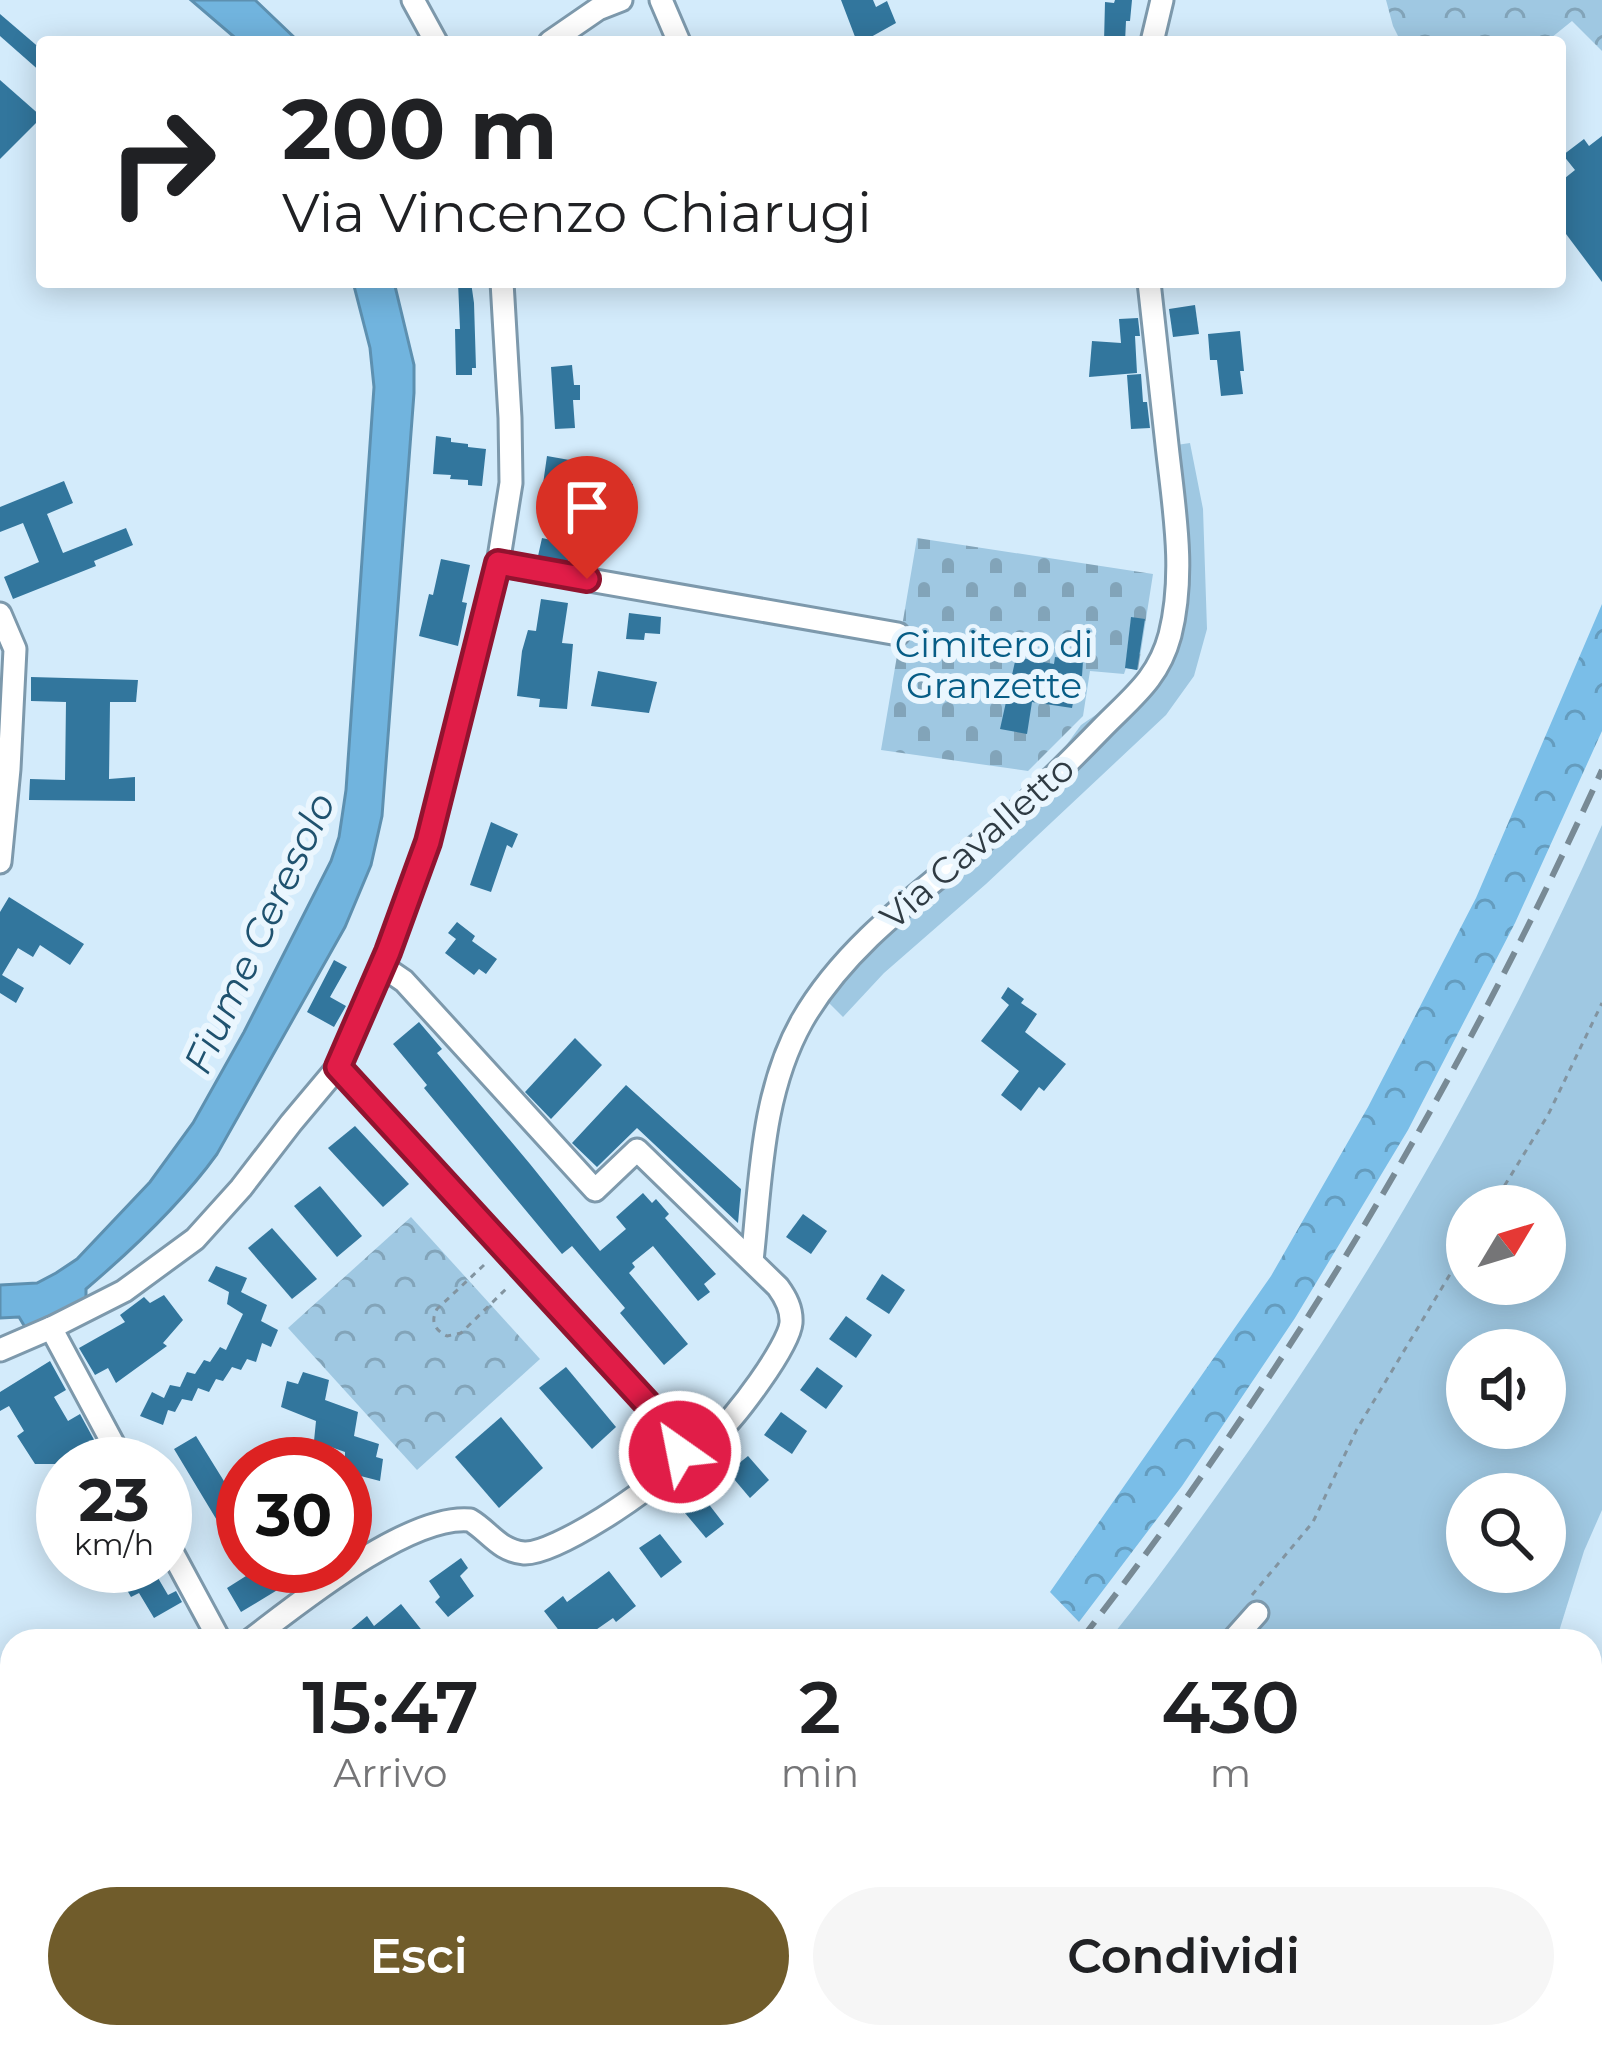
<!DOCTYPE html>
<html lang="it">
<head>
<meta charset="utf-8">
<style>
	:root { --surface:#fff; --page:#f6f6f6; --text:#202124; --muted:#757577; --accent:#705c2b }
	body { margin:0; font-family:Montserrat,sans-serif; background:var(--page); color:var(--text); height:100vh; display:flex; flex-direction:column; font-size:45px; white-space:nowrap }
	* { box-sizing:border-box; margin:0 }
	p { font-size:39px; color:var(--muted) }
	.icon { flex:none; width:66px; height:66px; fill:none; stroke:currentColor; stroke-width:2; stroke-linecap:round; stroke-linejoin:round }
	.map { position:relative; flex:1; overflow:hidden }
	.sheet { position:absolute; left:0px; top:1629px; width:1602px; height:420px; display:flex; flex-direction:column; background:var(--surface); border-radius:36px 36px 0 0; box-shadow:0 6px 30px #0003 }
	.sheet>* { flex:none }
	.banner { position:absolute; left:36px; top:36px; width:1530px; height:252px; border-radius:12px; box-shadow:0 6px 30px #0003; background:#fff; color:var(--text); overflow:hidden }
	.needle { width:78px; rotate:52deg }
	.buttons { position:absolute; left:1446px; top:1185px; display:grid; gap:24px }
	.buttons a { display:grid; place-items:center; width:120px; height:120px; border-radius:50%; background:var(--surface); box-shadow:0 6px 30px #0003; font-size:60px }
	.speed { position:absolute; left:36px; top:1437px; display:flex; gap:24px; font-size:60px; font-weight:700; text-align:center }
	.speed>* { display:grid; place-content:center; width:156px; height:156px; border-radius:50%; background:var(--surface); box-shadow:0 6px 30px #0003; line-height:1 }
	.speed small { font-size:30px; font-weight:400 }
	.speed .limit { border:18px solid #d22; background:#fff; color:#111 }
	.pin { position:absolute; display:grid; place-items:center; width:102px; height:102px; color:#fff; margin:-123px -51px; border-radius:50% 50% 50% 0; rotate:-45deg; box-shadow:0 0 12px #0007 }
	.pin .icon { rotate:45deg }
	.me { position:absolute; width:132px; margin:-66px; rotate:327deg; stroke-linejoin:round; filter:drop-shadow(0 0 9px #0008) }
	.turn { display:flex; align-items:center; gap:42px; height:252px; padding:0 48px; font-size:54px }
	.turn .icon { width:156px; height:156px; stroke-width:2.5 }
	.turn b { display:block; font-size:84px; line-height:102px }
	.eta { display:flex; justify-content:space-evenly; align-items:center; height:204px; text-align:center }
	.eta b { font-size:72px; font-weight:600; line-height:84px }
	.cta { display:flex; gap:24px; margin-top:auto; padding:24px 48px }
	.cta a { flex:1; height:138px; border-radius:72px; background:var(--accent); color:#fff; font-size:48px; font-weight:600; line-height:138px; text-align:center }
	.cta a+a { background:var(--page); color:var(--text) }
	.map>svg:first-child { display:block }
	.grass { fill:#9fc8e2; fill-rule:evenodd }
	.forest { fill:url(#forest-crowns) }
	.cemetery { fill:url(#cemetery-stones) }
	.park { fill:url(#park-crowns) }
	.water { fill:#71b4de; stroke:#5d90b0; stroke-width:3 }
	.building { fill:#32769d }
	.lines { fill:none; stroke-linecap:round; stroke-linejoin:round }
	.minor-casing { stroke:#7d99ac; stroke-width:27 }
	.path { stroke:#8294a0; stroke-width:3; stroke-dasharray:6 6; stroke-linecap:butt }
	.minor { stroke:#fff; stroke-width:21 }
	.rail { stroke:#788a95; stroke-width:6; stroke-dasharray:24 12; stroke-linecap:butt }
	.route-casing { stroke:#92132f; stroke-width:30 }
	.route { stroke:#e11d48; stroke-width:21 }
	.labels { text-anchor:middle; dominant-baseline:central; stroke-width:12; stroke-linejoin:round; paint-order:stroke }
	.park-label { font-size:36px; fill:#075d86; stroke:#eaf6fe }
	.street-label { font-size:36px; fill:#2f3b43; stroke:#eaf6fe }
	.water-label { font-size:39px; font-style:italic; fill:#1f526f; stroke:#eaf6fe }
</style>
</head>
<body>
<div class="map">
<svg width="1602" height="2049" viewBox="0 0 1602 2049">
	<defs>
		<pattern id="forest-crowns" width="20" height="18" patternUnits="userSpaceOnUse" patternTransform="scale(3)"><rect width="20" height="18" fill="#7abee8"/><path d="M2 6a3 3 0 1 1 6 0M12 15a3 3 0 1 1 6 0" fill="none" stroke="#649cbe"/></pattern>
		<pattern id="cemetery-stones" width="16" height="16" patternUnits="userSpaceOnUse" patternTransform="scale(3)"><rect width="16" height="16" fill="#9fc8e2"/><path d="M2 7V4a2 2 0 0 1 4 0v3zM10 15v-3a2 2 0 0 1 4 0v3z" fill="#82a4b9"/></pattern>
		<pattern id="park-crowns" width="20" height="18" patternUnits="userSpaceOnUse" patternTransform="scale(3)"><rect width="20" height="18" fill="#9fc8e2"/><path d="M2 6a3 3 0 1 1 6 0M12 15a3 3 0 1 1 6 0" fill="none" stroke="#82a4b9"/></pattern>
	</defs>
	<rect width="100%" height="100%" fill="#d3ebfb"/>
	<g class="grass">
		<path d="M1190 443 1203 509 1207 629 1194 676 1166 715 986 884 884 973 843 1017 824 998 859 953 1027 799 1081 725 1148 679 1170 570 1163 447Z"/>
		<path d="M1602 825V1510L1584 1551 1556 1641H1108C1150 1589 1189 1535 1228 1480 1375 1275 1499 1055 1602 825ZM1467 1206H1545V1284H1467ZM1467 1350H1545V1428H1467ZM1467 1494H1545V1572H1467Z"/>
		<path d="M752 2037H901L886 2049H740Z"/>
	</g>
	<path class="forest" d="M1602 604V731L1515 923 1408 1130 1295 1318 1182 1486 1079 1622 1050 1592 1271 1276 1368 1107 1476 898Z"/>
	<path class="cemetery" d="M917 538 1153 574 1138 670 1126 668 1124 674 1090 671 1083 716 1028 771 881 750Z"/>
	<g class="park">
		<path d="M1386 0H1602V51L1572 21 1546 42H1401L1393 26Z"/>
		<path d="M411 1217 540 1359 417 1470 288 1328Z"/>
	</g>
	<g class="water">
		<path d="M191 0H255L299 42H240Z"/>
		<path d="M353 282H394L414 365V393L382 816 371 865 345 927 217 1154C181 1204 133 1249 86 1289V1299L25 1327 19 1317 0 1318V1285L37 1283 56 1273 77 1259 150 1182 193 1123 244 1032 331 861 339 837 346 790 374 387 370 348Z"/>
	</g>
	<g class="building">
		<path d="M841 0H873L876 7 887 1 896 23 862 42H857Z"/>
		<path d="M1115 0H1132L1130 21H1126L1125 42H1104L1105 2 1114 3Z"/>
		<path d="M0 14 42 50V73L0 36Z"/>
		<path d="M0 80 42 117 0 159Z"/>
		<path d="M1602 136V282L1560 226V182L1575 170 1563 155 1584 139 1589 146Z"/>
		<path d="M458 282H471L474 303 476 368H472V375H456L455 329H460Z"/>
		<path d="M1195 305 1199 334 1173 337 1169 309Z"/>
		<path d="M1138 318 1140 336H1135L1137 373 1089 377 1092 341 1121 343 1119 319Z"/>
		<path d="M1240 331 1244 371H1240L1243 394 1221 396 1217 360H1210L1208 334Z"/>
		<path d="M572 365 574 385H580V400H573L575 428 555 429 551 367Z"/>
		<path d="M1141 374 1143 402H1147L1150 428 1131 429 1127 375Z"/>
		<path d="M436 436 451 438V442L468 444V447L486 449 482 486 468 485V480L450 479 451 475 433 474Z"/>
		<path d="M547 456 575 461 574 472 622 479 621 482 633 484 631 500 598 495 589 550 571 547 568 561 538 556 542 538 556 541 564 487 543 484Z"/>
		<path d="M64 481 73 503 47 514 63 553 126 528 133 545 94 561 96 566 13 599 4 577 39 562 23 523 0 532V507Z"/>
		<path d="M441 559 470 565 462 602 467 603 458 646 419 636 429 594 433 595Z"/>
		<path d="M541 599 568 603 562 643 573 644 567 709 539 707 540 699 517 696 522 651 528 630 536 631Z"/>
		<path d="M629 613 661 617 660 634 645 633 644 640 626 639Z"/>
		<path d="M1131 617 1145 619 1137 670 1125 668Z"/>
		<path d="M1016 657 1054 664 1055 657 1083 661 1082 676H1078L1072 708 1032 702 1027 734 1000 729Z"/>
		<path d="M598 671 657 682 649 713 591 706Z"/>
		<path d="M31 677 138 680 136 702H110L109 779 135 777V801L29 800 30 779 65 780 66 702 31 701Z"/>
		<path d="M491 822 518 834 512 848 507 845 491 892 470 885Z"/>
		<path d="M9 897 84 944 70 965 40 945 33 957 18 948 2 975 24 988 16 1003 0 993V912Z"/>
		<path d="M457 922 475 936 472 941 497 959 486 974 479 969 474 975 445 953 456 939 448 933Z"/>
		<path d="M334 960 347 967 330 997 346 1006 334 1027 307 1012Z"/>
		<path d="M1008 987 1024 999 1021 1003 1037 1014 1025 1032 1066 1064 1044 1091 1039 1087 1021 1111 1001 1095 1019 1071 981 1041 1009 1005 1001 998Z"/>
		<path d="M419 1022 442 1049 437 1053 530 1164 600 1251 626 1229 616 1217 643 1193 652 1203 656 1199 669 1214 665 1218 716 1274 704 1284 710 1292 698 1301 653 1246 632 1263 635 1267 629 1273 688 1344 664 1365 620 1313 625 1308 572 1246 562 1254 424 1088 427 1085 393 1044Z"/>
		<path d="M575 1038 602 1065 551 1119 525 1092Z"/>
		<path d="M626 1085 741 1189 738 1223 637 1128 597 1167 572 1143Z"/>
		<path d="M355 1126 409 1184 383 1207 328 1148Z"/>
		<path d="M320 1186 362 1236 337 1257 294 1206Z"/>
		<path d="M803 1214 827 1231 811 1254 786 1237Z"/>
		<path d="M272 1228 317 1279 292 1299 248 1248Z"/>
		<path d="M216 1266 247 1278 241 1292 267 1305 261 1321 278 1330 271 1347 262 1343 256 1362 247 1359 241 1370 232 1367 223 1381 216 1379 209 1392 198 1388 192 1401 182 1399 175 1412 168 1410 163 1425 140 1416 152 1392 164 1398 170 1385 180 1387 187 1372 195 1374 204 1360 210 1362 220 1347 226 1350 243 1314 227 1304 229 1292 208 1281Z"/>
		<path d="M882 1274 905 1290 889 1314 866 1299Z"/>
		<path d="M164 1295 183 1320 163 1343 167 1346 116 1383 108 1368 95 1375 79 1348 125 1322 120 1315 144 1297 150 1303Z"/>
		<path d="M846 1316 872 1335 856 1358 829 1339Z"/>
		<path d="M50 1361 66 1390 54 1397 68 1421 80 1414 104 1458 93 1464H35L17 1436 24 1431 9 1406 0 1411V1392Z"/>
		<path d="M566 1367 616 1427 592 1449 539 1388Z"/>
		<path d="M817 1367 843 1386 826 1409 800 1390Z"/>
		<path d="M303 1372 329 1380 325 1400 358 1412 354 1436 379 1444 376 1457 383 1459 380 1481 345 1472V1452L314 1441 316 1421 281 1407 287 1381 298 1384Z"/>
		<path d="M781 1412 807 1431 792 1454 764 1435Z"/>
		<path d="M501 1417 543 1468 499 1508 455 1457Z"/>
		<path d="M196 1436 240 1507 234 1511 243 1527V1566H265L279 1589 241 1612 227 1588 246 1576 221 1527 174 1449Z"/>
		<path d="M748 1456 769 1480 750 1498 728 1472Z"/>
		<path d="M704 1498 724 1524 706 1538 685 1513Z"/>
		<path d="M660 1534 682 1562 661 1578 639 1548Z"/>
		<path d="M461 1558 468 1568 460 1576 474 1596 448 1617 435 1602 440 1597 429 1581Z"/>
		<path d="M80 1566H151L168 1595 176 1591 182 1602 154 1618 139 1593 131 1597 115 1569 91 1583Z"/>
		<path d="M609 1571 636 1606 616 1622 613 1618 580 1641H567L544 1611 563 1596 567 1602Z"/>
		<path d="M401 1604 424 1633 413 1641H337L367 1616 374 1626Z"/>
	</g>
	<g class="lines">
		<defs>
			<g id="minor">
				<path d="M413 0 436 42"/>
				<path d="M661 0 679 42"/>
				<path d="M550 42 598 9 621 0"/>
				<path d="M1152 42 1162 0"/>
				<path d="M498 564 898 634"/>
				<path d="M0 614 15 649 9 769 0 862"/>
				<path d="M382 966 404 981 595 1190 637 1150 778 1287C786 1298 792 1309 791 1323 789 1346 734 1420 715 1435 705 1444 693 1448 680 1452"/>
				<path d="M752 1261C761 1180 761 1094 802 1021 846 944 922 892 989 836 1028 803 1065 766 1101 729 1131 698 1158 680 1170 635 1185 575 1175 515 1168 454 1162 397 1155 339 1149 282"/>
				<path d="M51 1328 124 1464"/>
				<path d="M0 1350 51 1328 124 1291 195 1239 241 1188 291 1123 338 1067 388 952 428 842 498 564 511 483 510 418 502 282"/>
				<path d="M165 1539 220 1641"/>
				<path d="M249 1641C298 1604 408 1514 470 1520 489 1531 499 1551 524 1553 554 1555 655 1488 675 1463 682 1454 682 1447 678 1437L338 1067"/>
				<path d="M1232 1641 1257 1613"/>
				<path d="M0 1895 12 1883"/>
				<path d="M136 2037 146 2049"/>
				<path d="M619 2037 631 2049"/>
				<path d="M806 2049 818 2037"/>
			</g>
		</defs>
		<use href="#minor" class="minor-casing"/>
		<g class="path">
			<path d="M1492 1206 1548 1115 1602 1003"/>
			<path d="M484 1265 437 1309C430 1322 435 1330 447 1336L461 1333 506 1289"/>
			<path d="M1252 1595 1313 1522 1357 1429 1467 1246"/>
		</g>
		<use href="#minor" class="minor"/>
		<g class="rail">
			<path d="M1080 1641C1291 1369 1460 1083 1602 770"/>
			<path d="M712 2049 724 2037"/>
		</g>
	</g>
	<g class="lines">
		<defs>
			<path id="route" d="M587 579 498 563 428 842 388 952 338 1067 678 1437 680 1452"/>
		</defs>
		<use href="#route" class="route-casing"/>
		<use href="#route" class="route"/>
	</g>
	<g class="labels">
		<g class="park-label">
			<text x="994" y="644">Cimitero di<tspan x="994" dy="41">Granzette</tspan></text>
		</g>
		<g class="street-label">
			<text transform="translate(977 842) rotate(-41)">Via Cavalletto</text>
		</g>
		<g class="water-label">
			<text transform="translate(259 933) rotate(-65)">Fiume Ceresolo</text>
		</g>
	</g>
</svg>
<div class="buttons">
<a><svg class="needle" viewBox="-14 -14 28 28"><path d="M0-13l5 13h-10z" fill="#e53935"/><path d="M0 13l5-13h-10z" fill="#757577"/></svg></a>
<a><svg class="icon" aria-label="sound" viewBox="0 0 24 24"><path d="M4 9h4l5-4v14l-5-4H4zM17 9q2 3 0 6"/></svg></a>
<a><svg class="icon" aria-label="search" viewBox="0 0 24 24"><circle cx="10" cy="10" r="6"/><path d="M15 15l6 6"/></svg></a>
</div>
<div class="speed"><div>23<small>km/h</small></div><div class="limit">30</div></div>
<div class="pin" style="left:587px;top:579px;background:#d93025"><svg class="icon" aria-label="arrive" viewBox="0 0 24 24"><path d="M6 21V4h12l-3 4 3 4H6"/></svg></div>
<svg class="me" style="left:680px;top:1452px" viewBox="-20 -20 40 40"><circle r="17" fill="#e11d48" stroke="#fff" stroke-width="3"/><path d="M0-11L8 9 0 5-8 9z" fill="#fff"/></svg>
<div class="banner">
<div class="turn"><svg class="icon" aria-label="right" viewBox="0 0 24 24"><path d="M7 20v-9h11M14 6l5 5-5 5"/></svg><div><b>200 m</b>Via Vincenzo Chiarugi</div></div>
</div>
<section class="sheet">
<div class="eta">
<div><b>15:47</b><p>Arrivo</p></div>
<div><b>2</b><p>min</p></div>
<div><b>430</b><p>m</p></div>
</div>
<div class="cta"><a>Esci</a><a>Condividi</a></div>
</section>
</div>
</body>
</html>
